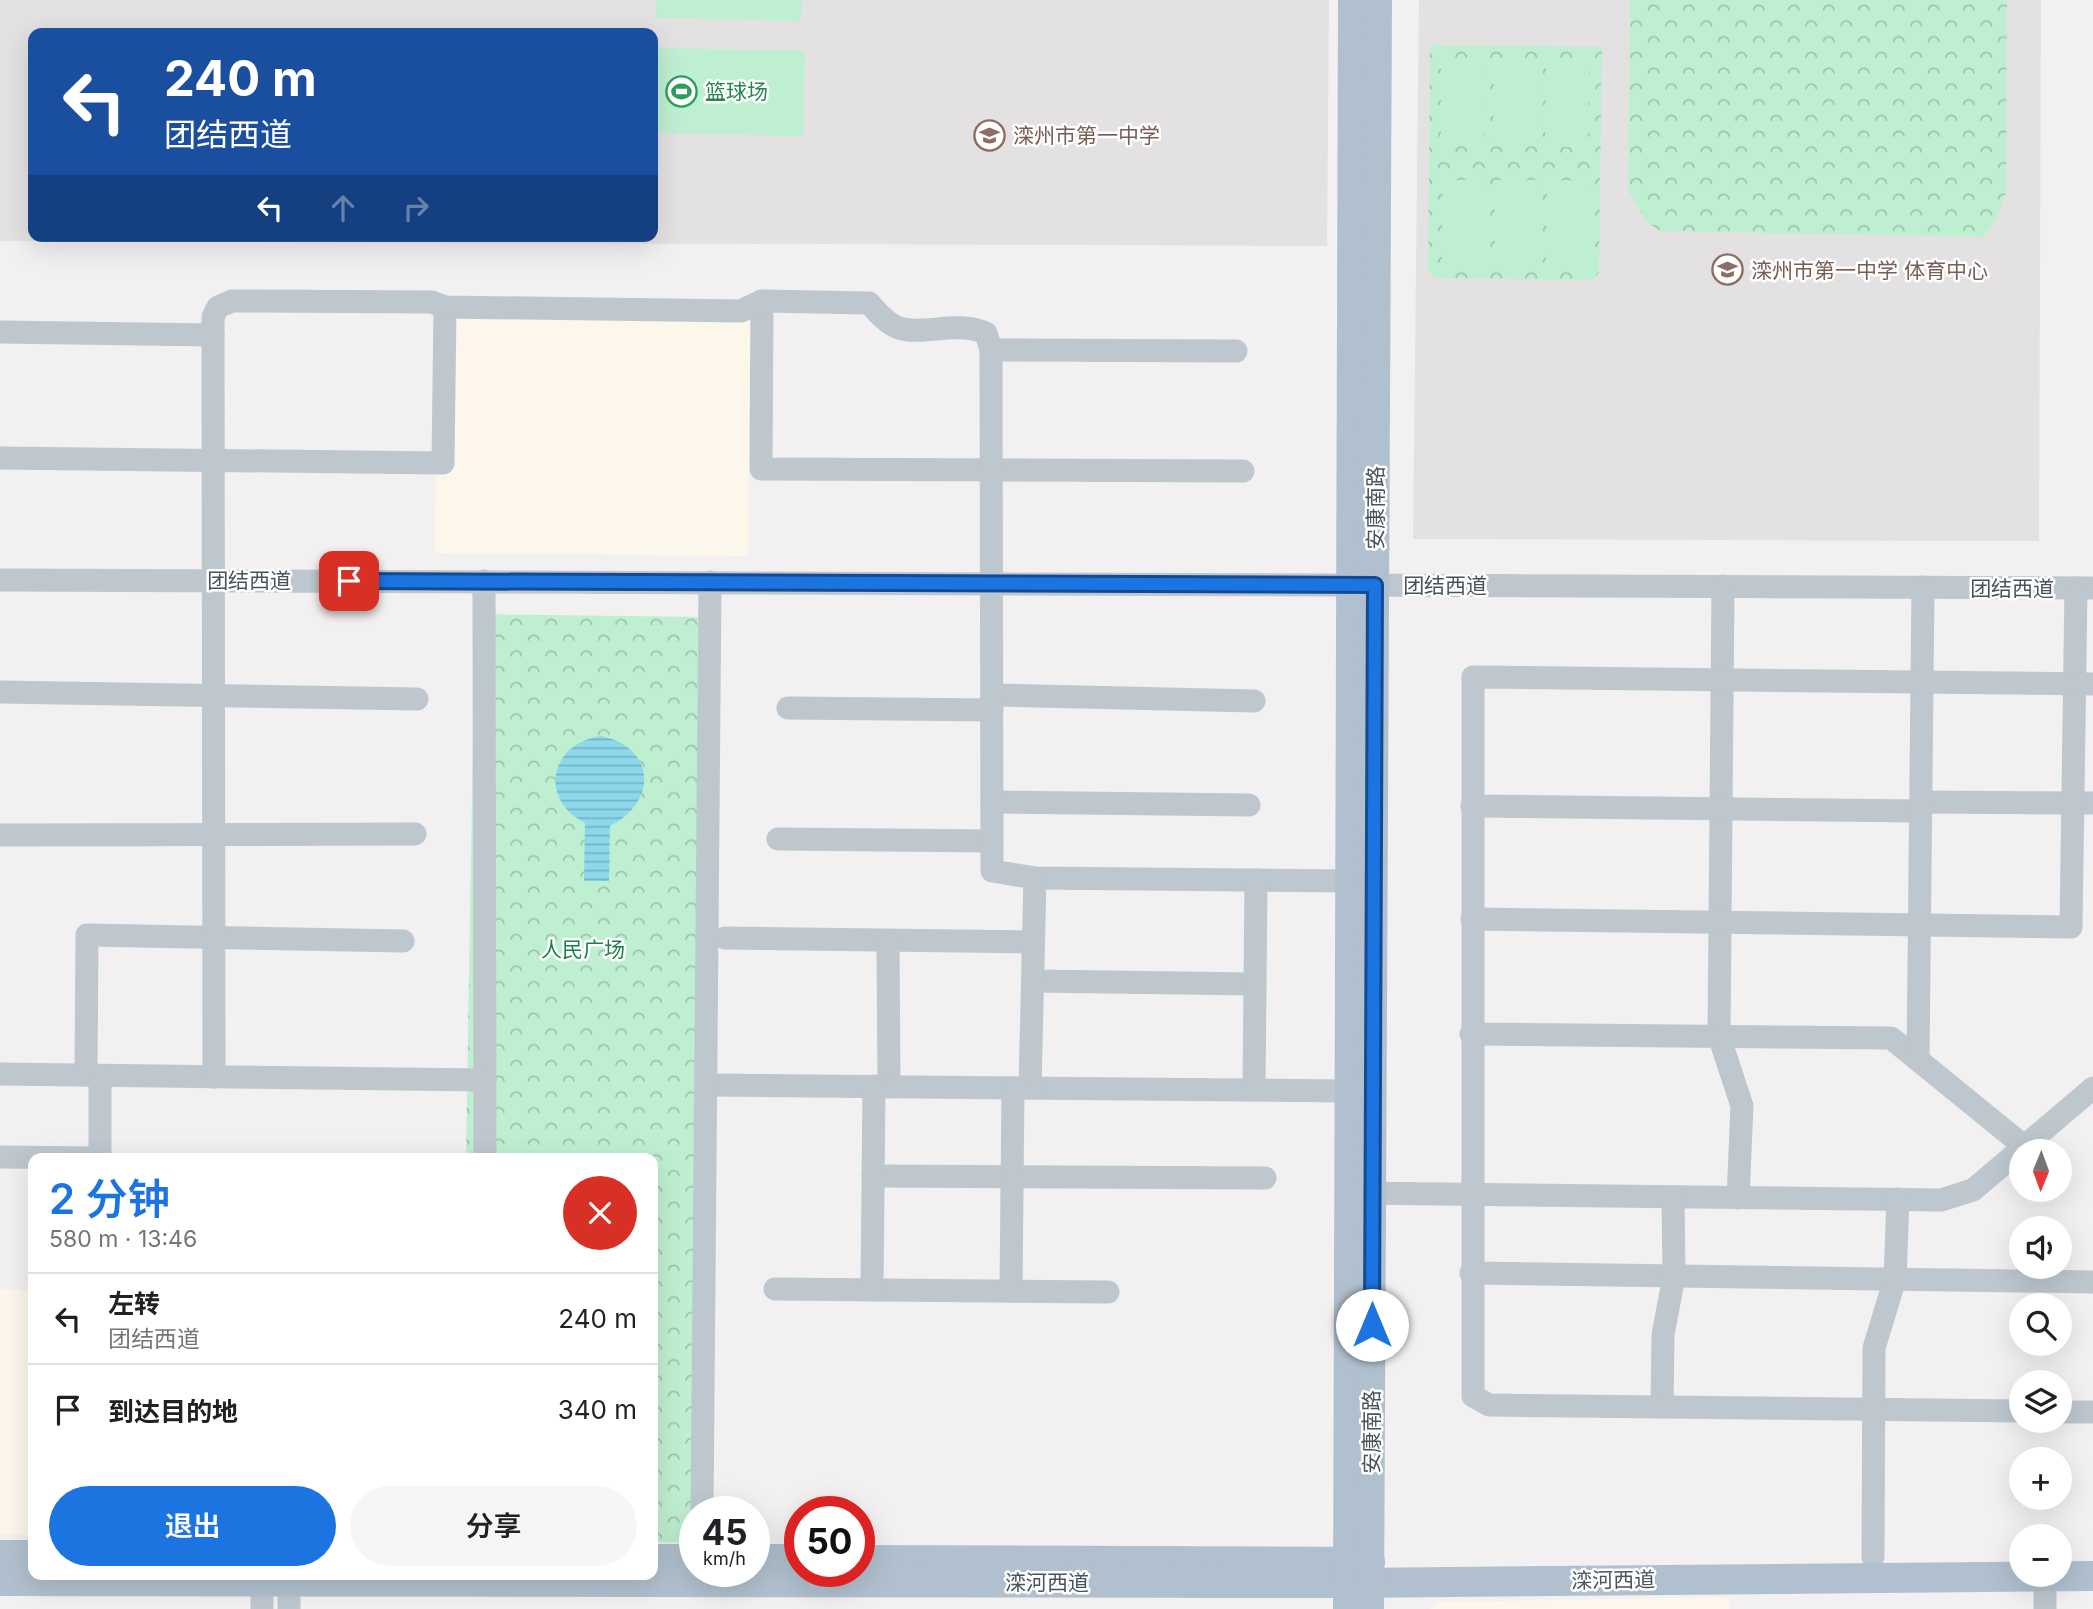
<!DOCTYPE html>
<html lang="zh">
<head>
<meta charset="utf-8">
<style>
	:root { --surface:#fff; --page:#f6f6f6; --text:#202124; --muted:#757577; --line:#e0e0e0; --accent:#1c74e1 }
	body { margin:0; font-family:Inter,"Noto Sans SC",sans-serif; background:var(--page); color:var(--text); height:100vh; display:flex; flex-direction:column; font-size:26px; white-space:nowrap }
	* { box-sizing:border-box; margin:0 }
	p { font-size:23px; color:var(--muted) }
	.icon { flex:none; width:38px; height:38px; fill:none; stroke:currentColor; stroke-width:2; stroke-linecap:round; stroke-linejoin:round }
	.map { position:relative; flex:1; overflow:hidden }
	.sheet { position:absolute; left:28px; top:1153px; width:630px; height:427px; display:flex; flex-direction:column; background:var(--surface); border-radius:14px; box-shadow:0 7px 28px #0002 }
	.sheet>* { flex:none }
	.hud { position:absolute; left:28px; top:28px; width:630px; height:214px; border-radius:14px; box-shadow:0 7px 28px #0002; background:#1a4fa0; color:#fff; overflow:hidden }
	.needle { width:46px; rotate:181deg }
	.controls { position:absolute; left:2009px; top:1139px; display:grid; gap:14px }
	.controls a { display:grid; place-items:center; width:63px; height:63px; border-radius:50%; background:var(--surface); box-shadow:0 7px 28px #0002; font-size:35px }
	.speed { position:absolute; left:679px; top:1496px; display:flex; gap:14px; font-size:35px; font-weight:700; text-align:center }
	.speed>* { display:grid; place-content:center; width:91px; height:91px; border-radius:50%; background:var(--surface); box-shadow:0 7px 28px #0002; line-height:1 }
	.speed small { font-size:18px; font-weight:400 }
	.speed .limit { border:10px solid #d22; background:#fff; color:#111 }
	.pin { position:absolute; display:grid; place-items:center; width:60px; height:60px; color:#fff; margin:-30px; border-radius:14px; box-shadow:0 4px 10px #0006 }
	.me { position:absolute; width:77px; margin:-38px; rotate:0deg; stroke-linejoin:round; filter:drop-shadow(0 0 5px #0008) }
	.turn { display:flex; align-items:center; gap:24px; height:147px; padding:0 21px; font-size:32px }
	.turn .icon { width:91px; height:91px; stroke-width:2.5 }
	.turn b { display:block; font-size:49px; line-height:60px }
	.lanes { display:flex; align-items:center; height:66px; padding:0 21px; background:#0003; justify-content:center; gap:35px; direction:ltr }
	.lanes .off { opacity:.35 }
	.round { display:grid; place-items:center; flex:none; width:74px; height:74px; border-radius:37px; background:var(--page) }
	.summary { display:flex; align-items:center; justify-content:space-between; height:119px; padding:0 21px }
	h1 { font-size:42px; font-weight:600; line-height:52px; color:var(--accent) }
	.button { display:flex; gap:14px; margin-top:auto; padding:14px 21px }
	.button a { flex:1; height:80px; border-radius:42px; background:var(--accent); color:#fff; font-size:28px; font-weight:600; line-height:80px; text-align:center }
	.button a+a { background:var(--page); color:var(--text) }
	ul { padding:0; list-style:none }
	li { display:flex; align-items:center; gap:21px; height:91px; padding:0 21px; border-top:2px solid var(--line) }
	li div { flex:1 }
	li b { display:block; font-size:26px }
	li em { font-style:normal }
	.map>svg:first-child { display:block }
	.commercial { fill:#fcf7ea }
	.education { fill:#e3e1e2; fill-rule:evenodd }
	.park { fill:url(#park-crowns) }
	.garden { fill:#bfefd1 }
	.water { fill:url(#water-rules) }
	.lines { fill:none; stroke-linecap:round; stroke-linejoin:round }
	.minor { stroke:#bec7ce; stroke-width:23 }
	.major { stroke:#b0c0ce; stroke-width:30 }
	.route-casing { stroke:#124b92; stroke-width:18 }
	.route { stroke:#1c74e1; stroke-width:12 }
	.labels { text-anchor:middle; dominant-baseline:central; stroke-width:5; stroke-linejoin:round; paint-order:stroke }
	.leisure-label { font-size:21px; fill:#27864d; stroke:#fff; text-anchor:start }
	.education-label { font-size:21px; fill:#785e54; stroke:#fff; text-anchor:start }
	.street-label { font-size:21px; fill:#48535d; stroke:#fff }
	.park-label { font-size:21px; fill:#197f4b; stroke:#fff }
</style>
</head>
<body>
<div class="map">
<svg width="2093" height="1609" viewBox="0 0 2093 1609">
	<defs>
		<pattern id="park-crowns" width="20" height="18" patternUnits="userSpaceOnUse" patternTransform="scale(1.75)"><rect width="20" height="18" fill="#bfefd1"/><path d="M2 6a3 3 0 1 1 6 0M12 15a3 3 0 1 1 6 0" fill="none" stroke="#9dc4ad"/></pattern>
		<pattern id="water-rules" width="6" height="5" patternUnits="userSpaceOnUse" patternTransform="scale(1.75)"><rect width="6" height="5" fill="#8dd9eb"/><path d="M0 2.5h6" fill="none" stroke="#75b3c2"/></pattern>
	</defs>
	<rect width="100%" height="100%" fill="#f2f0f0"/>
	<g class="commercial">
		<path d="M437 314 750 316 748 556 435 553Z"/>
		<path d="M0 1289 33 1290V1535L0 1534Z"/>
		<path d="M1729 1597V1609H1430L1440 1602Z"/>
	</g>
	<g class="education">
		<path d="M0 0H1329L1327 246 0 241ZM33 33H653V236H33Z"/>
		<path d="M1419 0H2041L2039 541 1413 539Z"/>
	</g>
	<g class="park">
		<path d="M1630 0H2007L2006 192 1997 217 1983 237 1660 231 1647 222 1628 191Z"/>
		<path d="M1430 45 1602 47 1599 273 1592 280 1436 278 1428 271Z"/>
		<path d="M475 614 698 617 694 1543 653 1542V1158H466Z"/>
	</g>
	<g class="garden">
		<path d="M656 0H802L801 21 655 18Z"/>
		<path d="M658 48 805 51 803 136 657 133Z"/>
		<path d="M1441 63 1485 64 1484 146H1441Z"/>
		<path d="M1494 64H1537V146H1493Z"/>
		<path d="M1546 64H1589L1588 147H1545Z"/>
		<path d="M1443 180H1487L1486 263H1442Z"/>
		<path d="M1495 180H1539L1538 263H1495Z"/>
		<path d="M1547 180 1591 181 1590 263H1546Z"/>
	</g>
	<path class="water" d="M601 736C656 747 658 802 610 826L609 881H584L585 823C538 799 550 743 601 736Z"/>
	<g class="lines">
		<g class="minor">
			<path d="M762 301 761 469 1243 471"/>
			<path d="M0 332 213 335"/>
			<path d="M991 350 1236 351"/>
			<path d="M0 458 443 463 445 307"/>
			<path d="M0 580 2093 588"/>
			<path d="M484 581 485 1158"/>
			<path d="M1723 586 1719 1036 1742 1106 1738 1198"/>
			<path d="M0 692 417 699"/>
			<path d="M994 695 1254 701"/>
			<path d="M788 708 992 710"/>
			<path d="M992 802 1249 805"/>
			<path d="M1921 802 2093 803"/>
			<path d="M1472 806 1921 811"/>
			<path d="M0 835 415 834"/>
			<path d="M778 839 992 841"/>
			<path d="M1472 919 2071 927 2076 588"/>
			<path d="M725 938 1033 942"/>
			<path d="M888 941 889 1087"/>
			<path d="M1033 981 1255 984"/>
			<path d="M1471 1034 1891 1038 2025 1147"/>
			<path d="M1918 1060 1923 587"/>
			<path d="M0 1074 485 1080"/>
			<path d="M86 1075 87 935 403 941"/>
			<path d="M214 1077 213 317 218 307 232 301 432 302 445 307 741 311 762 301 869 303C877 312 887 324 899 328 924 336 956 320 986 333L991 350 992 871 1035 878 1351 881"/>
			<path d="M706 1085 1349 1091"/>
			<path d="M1030 1088 1035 878"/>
			<path d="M1254 1090 1256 880"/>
			<path d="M0 1157 100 1158V1076"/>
			<path d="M873 1176 1265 1178"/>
			<path d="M1355 1193 1941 1200 1973 1190 2093 1088"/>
			<path d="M1471 1273 2093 1282"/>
			<path d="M775 1289 1108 1292"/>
			<path d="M872 1290 874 1086"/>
			<path d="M1011 1291 1013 1088"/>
			<path d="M1662 1407 1663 1335 1674 1276 1673 1197"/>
			<path d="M2021 1411 1489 1405 1473 1396V677L2093 684"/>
			<path d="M2060 1412H2093"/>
			<path d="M702 1512 710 582"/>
			<path d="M1873 1557 1874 1348 1895 1279 1898 1199"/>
			<path d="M289 1579V1609"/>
			<path d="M262 1609V1580"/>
			<path d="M2045 1609V1576"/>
		</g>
		<g class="major">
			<path d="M0 1555H33"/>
			<path d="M653 1559H695"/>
			<path d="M754 1559H800"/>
			<path d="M859 1560 1370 1562"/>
			<path d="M0 1581 1348 1583 2093 1576"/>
			<path d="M1348 1609 1353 0"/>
			<path d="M1369 1609 1377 0"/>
		</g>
	</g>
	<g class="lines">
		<defs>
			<path id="route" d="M349 581 1375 585 1372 1325"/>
		</defs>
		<use href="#route" class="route-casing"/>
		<use href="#route" class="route"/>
	</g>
	<defs>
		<symbol id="stadium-ring" viewBox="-11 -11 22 22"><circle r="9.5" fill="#fff" stroke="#2e9e5b" stroke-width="1.5"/><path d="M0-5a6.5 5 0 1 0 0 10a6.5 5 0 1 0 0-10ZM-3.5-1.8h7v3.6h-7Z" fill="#2e9e5b"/></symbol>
		<symbol id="school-ring" viewBox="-11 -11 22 22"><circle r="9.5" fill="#fff" stroke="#8d6e63" stroke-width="1.5"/><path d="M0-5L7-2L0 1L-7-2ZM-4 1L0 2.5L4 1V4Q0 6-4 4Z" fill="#8d6e63"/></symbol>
	</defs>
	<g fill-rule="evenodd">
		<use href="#stadium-ring" x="664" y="74" width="35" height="35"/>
		<use href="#school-ring" x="972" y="118" width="35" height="35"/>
		<use href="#school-ring" x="1710" y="252" width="35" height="35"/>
	</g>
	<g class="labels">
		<g class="leisure-label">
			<text x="705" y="91">篮球场</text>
		</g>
		<g class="education-label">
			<text x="1013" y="135">滦州市第一中学</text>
			<text x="1751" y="270">滦州市第一中学 体育中心</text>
		</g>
		<g class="street-label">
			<text transform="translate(1375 508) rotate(-90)">安康南路</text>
			<text x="249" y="580">团结西道</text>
			<text x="1445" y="585">团结西道</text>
			<text x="2012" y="588">团结西道</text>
			<text transform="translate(1371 1432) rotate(-90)">安康南路</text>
			<text transform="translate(1613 1580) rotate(-1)">滦河西道</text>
			<text x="1047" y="1582">滦河西道</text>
		</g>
		<g class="park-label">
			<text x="583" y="949">人民广场</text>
		</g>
	</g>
</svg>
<div class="controls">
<a><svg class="needle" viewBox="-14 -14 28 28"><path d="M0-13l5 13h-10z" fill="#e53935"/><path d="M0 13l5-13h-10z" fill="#757577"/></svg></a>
<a><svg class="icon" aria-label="sound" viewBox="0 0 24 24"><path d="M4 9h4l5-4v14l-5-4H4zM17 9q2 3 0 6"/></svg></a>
<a><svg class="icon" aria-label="search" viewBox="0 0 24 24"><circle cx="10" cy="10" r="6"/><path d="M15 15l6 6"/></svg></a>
<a><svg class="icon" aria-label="layers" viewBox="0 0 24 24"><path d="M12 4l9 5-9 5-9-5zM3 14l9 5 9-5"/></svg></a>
<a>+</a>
<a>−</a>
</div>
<div class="speed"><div>45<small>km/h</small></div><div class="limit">50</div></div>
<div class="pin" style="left:349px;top:581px;background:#d93025"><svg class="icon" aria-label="arrive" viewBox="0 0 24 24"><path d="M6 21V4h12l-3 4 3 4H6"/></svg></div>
<svg class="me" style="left:1372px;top:1325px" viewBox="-20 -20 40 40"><circle r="19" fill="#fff"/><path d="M0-13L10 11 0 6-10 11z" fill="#1c74e1"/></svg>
<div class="hud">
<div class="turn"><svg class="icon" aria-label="left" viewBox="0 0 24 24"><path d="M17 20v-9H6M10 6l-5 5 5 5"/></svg><div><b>240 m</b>团结西道</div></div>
<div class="lanes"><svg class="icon" aria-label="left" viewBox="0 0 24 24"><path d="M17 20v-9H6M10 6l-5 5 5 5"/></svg><svg class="icon off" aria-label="ahead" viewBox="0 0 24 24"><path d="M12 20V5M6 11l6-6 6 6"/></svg><svg class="icon off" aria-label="right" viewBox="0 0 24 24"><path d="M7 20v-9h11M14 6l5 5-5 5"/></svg></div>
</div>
<section class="sheet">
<div class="summary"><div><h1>2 分钟</h1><p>580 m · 13:46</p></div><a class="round" style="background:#d93025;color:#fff"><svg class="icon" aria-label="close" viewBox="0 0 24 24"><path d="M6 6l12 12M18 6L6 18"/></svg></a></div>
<ul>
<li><svg class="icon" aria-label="left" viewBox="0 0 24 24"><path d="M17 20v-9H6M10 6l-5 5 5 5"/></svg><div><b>左转</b><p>团结西道</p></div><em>240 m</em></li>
<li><svg class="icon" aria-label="arrive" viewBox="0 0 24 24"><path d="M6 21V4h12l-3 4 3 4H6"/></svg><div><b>到达目的地</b></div><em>340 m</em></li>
</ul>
<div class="button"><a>退出</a><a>分享</a></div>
</section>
</div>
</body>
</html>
